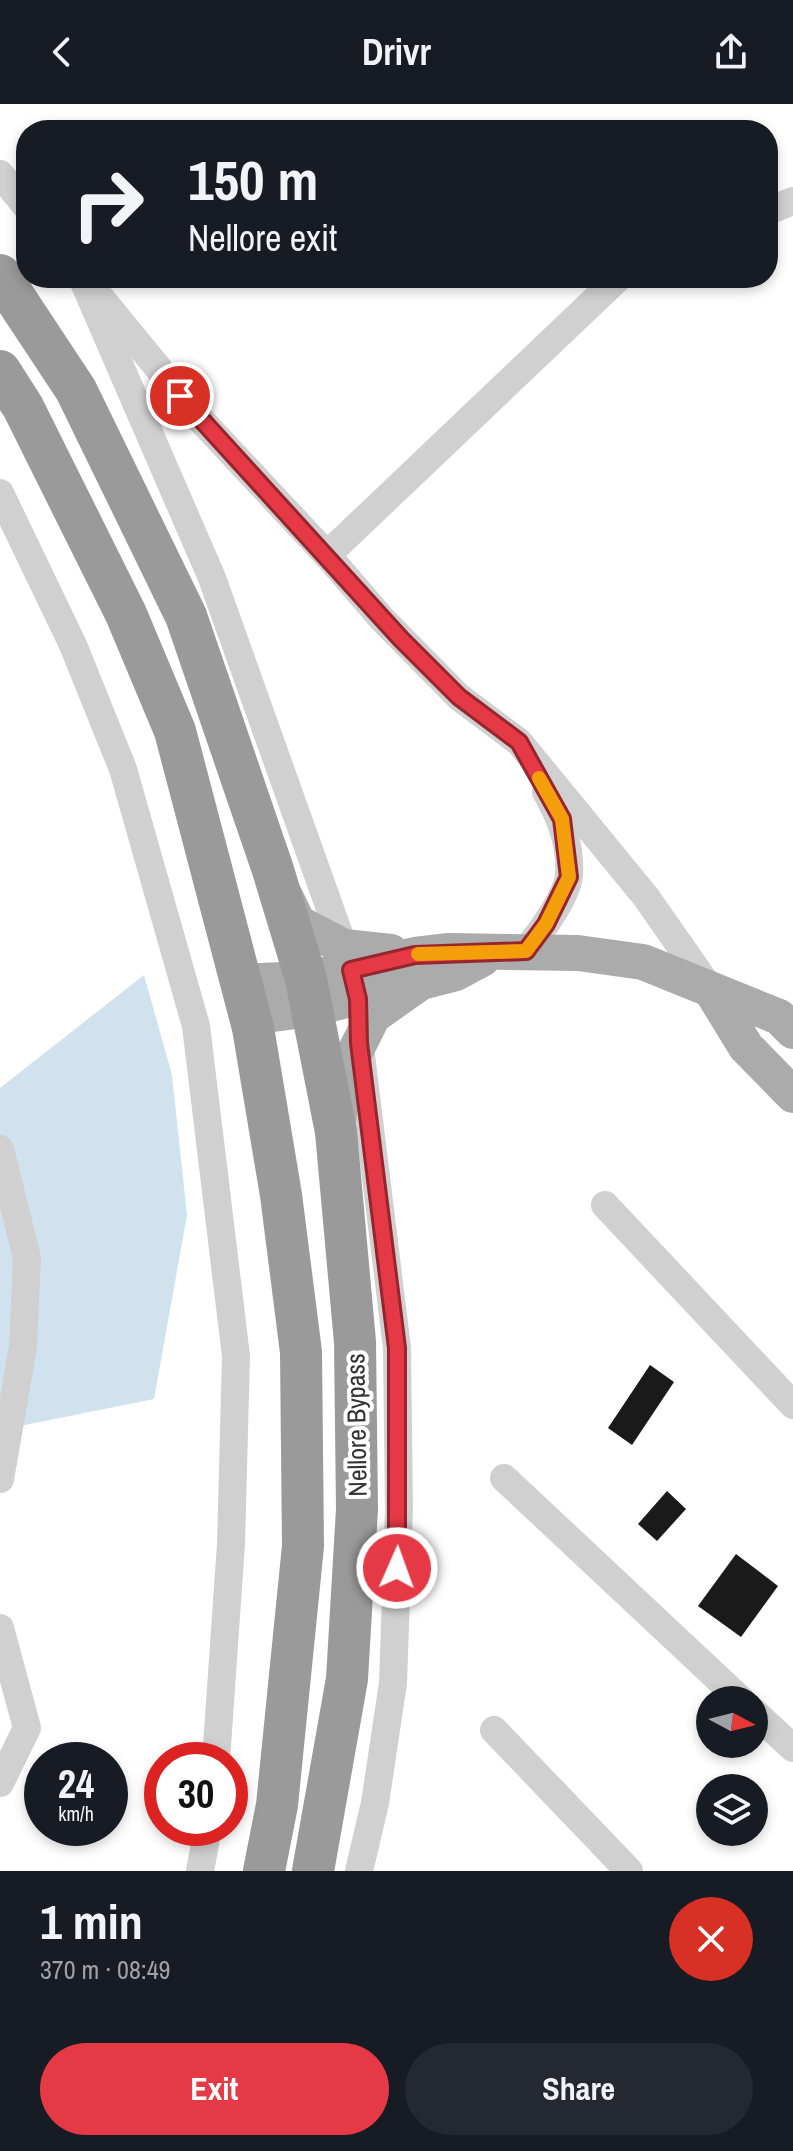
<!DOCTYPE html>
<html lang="en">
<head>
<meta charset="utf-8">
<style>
	:root { --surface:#171b24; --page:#242831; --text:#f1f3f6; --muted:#9ea1a6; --accent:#e63946 }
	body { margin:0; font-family:"Archivo Narrow",sans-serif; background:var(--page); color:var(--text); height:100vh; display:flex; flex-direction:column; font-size:30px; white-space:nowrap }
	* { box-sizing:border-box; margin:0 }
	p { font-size:26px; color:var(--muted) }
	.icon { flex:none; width:44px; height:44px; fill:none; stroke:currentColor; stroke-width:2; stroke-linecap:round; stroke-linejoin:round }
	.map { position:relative; height:1767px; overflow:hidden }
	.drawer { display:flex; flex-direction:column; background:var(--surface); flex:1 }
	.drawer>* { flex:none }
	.hud { position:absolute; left:16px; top:16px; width:762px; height:168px; border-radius:32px; box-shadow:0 4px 12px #0003; background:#171b24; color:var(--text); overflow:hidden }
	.needle { width:52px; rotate:97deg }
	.tools { position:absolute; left:696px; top:1582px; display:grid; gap:16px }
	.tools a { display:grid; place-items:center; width:72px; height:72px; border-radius:50%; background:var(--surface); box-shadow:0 4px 12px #0003; font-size:40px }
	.speed { position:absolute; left:24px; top:1638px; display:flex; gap:16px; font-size:40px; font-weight:700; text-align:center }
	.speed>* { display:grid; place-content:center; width:104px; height:104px; border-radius:50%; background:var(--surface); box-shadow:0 4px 12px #0003; line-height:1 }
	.speed small { font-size:20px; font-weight:400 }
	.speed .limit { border:12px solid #d22; background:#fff; color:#111 }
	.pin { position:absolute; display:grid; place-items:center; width:68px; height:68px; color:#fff; margin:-34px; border:4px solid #fff; border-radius:50%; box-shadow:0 2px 8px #0007 }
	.me { position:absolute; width:88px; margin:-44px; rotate:2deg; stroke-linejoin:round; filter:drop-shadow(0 0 6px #0008) }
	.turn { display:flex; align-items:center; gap:28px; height:168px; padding:0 40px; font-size:36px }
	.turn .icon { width:104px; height:104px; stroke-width:2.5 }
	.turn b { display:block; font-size:56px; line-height:68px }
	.round { display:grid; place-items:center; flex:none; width:84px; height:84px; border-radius:42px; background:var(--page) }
	.overview { display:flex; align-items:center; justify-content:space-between; height:136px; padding:0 40px }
	h1 { font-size:48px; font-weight:700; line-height:60px }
	.action { display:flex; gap:16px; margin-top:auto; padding:16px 40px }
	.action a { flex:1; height:92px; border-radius:48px; background:var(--accent); color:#fff; font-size:32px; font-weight:700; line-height:92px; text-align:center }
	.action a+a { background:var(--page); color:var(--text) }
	header { display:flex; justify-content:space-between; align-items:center; height:104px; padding:0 40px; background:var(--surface); font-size:36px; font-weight:700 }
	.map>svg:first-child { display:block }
	.water { fill:#cfe2ee }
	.building { fill:#1a1a1a }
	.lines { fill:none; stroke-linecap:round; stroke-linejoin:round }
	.minor { stroke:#d0d0d0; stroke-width:28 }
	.major { stroke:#ababab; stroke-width:36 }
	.highway { stroke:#9a9a9a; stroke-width:42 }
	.route-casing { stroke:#96252e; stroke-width:20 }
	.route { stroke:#e63946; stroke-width:14 }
	.slow { stroke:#f59e0b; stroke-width:14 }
	.labels { text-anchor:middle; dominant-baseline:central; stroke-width:8; stroke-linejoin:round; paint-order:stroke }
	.street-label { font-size:26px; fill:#333; stroke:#fff }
</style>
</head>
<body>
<header><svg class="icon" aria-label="back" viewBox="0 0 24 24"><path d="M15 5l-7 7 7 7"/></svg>Drivr<svg class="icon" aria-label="share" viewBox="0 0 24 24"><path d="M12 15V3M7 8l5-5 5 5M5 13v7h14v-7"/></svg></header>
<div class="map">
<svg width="793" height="1767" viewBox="0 0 793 1767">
	<rect width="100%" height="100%" fill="#fff"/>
	<path class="water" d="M144 871 172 971 187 1111 154 1295 0 1326V984Z"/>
	<g class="building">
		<path d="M650 1261 674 1278 632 1341 608 1324Z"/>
		<path d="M667 1387 686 1405 657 1437 638 1420Z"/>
		<path d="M736 1450 778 1482 741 1533 698 1502Z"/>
	</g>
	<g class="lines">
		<g class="minor">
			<path d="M0 70 26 102"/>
			<path d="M768 107 793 97"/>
			<path d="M82 174 212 474 348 855"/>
			<path d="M100 193 200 315 327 451 382 515 459 593 519 638 646 793 711 886"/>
			<path d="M0 389 73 541 123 665 196 922 236 1252 231 1440 216 1656"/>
			<path d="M327 451 618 174"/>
			<path d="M526 847C539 829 567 794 569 771 571 742 560 712 546 688"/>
			<path d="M359 935 397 1244 399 1406 393 1579 375 1699 359 1767"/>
			<path d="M0 1045 27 1154 23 1243 0 1375"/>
			<path d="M605 1101 793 1301"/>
			<path d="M504 1374 741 1596"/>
			<path d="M0 1524 27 1624 0 1679"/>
			<path d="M754 1608 793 1644"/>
			<path d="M494 1626 629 1767"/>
			<path d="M200 1767 208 1724"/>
		</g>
		<g class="major">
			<path d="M285 792 298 819 344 843 391 848"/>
			<path d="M240 878 306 875 415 851 449 847 578 849 643 858 779 913 793 927"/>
			<path d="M711 886 746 943 793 991"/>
			<path d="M250 913 310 905 400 883"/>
			<path d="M338 1016 346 966 373 912 421 878 456 869 482 855"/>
		</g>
		<g class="highway">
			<path d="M0 171 76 286 186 512 273 766 306 875 336 1028 355 1238 357 1405 347 1575 313 1767"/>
			<path d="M0 267 23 303 126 510 175 627 253 924 281 1091 301 1248 303 1442 277 1701 264 1767"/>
		</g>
	</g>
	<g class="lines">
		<defs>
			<path id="route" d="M180 292 401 535 459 593 519 638 562 715 569 773 546 820 526 847 415 851 351 866 358 895 359 939 397 1244V1464"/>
		</defs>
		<use href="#route" class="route-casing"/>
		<use href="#route" class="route"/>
		<path class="slow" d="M418 850 526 847 546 820 569 773 562 715 539 674"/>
	</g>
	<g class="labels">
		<g class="street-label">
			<text transform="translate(356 1321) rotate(-91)">Nellore Bypass</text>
		</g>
	</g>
</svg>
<div class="tools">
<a><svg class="needle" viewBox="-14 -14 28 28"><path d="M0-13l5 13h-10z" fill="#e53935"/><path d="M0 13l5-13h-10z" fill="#9ea1a6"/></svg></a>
<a><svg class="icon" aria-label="layers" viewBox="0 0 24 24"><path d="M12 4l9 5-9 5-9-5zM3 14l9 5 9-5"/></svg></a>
</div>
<div class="speed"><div>24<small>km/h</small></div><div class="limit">30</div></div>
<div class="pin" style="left:180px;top:292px;background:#d93025"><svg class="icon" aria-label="arrive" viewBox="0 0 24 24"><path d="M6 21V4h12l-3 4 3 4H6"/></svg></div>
<svg class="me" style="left:397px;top:1464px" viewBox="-20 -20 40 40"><circle r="17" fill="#e63946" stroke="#fff" stroke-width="3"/><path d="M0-11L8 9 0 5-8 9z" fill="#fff"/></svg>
<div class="hud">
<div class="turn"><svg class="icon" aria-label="right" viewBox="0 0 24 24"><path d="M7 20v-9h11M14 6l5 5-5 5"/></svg><div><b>150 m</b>Nellore exit</div></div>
</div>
</div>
<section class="drawer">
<div class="overview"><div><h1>1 min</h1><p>370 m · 08:49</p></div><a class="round" style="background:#d93025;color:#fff"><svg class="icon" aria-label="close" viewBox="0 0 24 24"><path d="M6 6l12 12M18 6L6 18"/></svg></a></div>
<div class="action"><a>Exit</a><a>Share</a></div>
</section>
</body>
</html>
